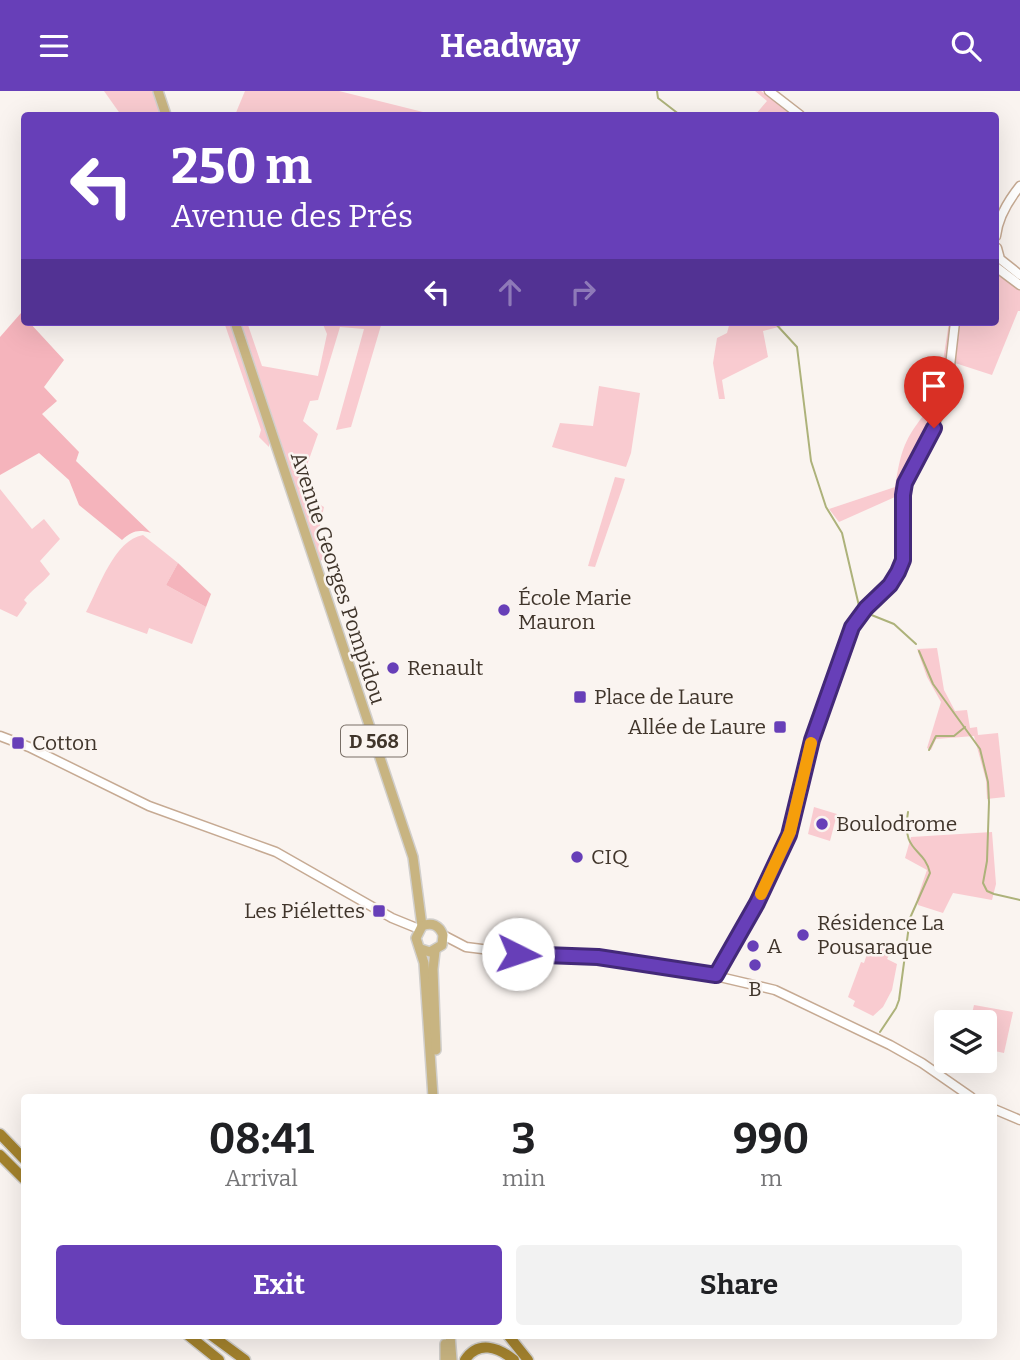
<!DOCTYPE html>
<html lang="en">
<head>
<meta charset="utf-8">
<style>
	:root { --surface:#fff; --page:#f2f2f2; --text:#202124; --muted:#757577; --accent:#673fb8 }
	body { margin:0; font-family:Bitter,serif; background:var(--page); color:var(--text); height:100vh; display:flex; flex-direction:column; font-size:26px; white-space:nowrap }
	* { box-sizing:border-box; margin:0 }
	p { font-size:23px; color:var(--muted) }
	.icon { flex:none; width:38px; height:38px; fill:none; stroke:currentColor; stroke-width:2; stroke-linecap:round; stroke-linejoin:round }
	.map { position:relative; flex:1; overflow:hidden }
	.drawer { position:absolute; left:21px; top:1003px; width:976px; height:245px; display:flex; flex-direction:column; background:var(--surface); border-radius:7px; box-shadow:0 7px 28px #0002 }
	.drawer>* { flex:none }
	.hud { position:absolute; left:21px; top:21px; width:978px; height:214px; border-radius:7px; box-shadow:0 7px 28px #0002; background:#673fb8; color:#fff; overflow:hidden }
	.fabs { position:absolute; left:934px; top:919px; display:grid; gap:14px }
	.fabs a { display:grid; place-items:center; width:63px; height:63px; border-radius:7px; background:var(--surface); box-shadow:0 7px 28px #0002; font-size:35px }
	.pin { position:absolute; display:grid; place-items:center; width:60px; height:60px; color:#fff; margin:-72px -30px; border-radius:50% 50% 50% 0; rotate:-45deg; box-shadow:0 0 7px #0007 }
	.pin .icon { rotate:45deg }
	.me { position:absolute; width:77px; margin:-38px; rotate:94deg; stroke-linejoin:round; filter:drop-shadow(0 0 5px #0008) }
	.turn { display:flex; align-items:center; gap:24px; height:147px; padding:0 35px; font-size:32px }
	.turn .icon { width:91px; height:91px; stroke-width:2.5 }
	.turn b { display:block; font-size:49px; line-height:60px }
	.lanes { display:flex; align-items:center; height:66px; padding:0 35px; background:#0003; justify-content:center; gap:35px; direction:ltr }
	.lanes .off { opacity:.35 }
	.eta { display:flex; justify-content:space-evenly; align-items:center; height:119px; text-align:center }
	.eta b { font-size:42px; font-weight:700; line-height:49px }
	.button { display:flex; gap:14px; margin-top:auto; padding:14px 35px }
	.button a { flex:1; height:80px; border-radius:7px; background:var(--accent); color:#fff; font-size:28px; font-weight:700; line-height:80px; text-align:center }
	.button a+a { background:var(--page); color:var(--text) }
	header { display:flex; justify-content:space-between; align-items:center; height:91px; padding:0 35px; background:var(--accent); color:#fff; font-size:32px; font-weight:700 }
	.map>svg:first-child { display:block }
	.green { fill:#f9cbd0 }
	.forest { fill:#f5b4bc }
	.lines { fill:none; stroke-linecap:round; stroke-linejoin:round }
	.stream { stroke:#adb27a; stroke-width:2 }
	.secondary-casing { stroke:#c6aa93; stroke-width:11 }
	.primary-casing { stroke:#d1cfcc; stroke-width:12 }
	.highway-casing { stroke:#d1cfcc; stroke-width:13 }
	.secondary { stroke:#fff; stroke-width:8 }
	.primary { stroke:#c8b481; stroke-width:9 }
	.highway { stroke:#a3822d; stroke-width:10 }
	.route-casing { stroke:#432978; stroke-width:18 }
	.route { stroke:#673fb8; stroke-width:12 }
	.slow { stroke:#f59e0b; stroke-width:12 }
	.poi-dot { fill:#673fb8; stroke:#faf4f0; stroke-width:2.5 }
	.labels { text-anchor:middle; dominant-baseline:central; stroke-width:5; stroke-linejoin:round; paint-order:stroke }
	.shield { fill:#faf4f0; stroke:#786e66; stroke-width:2 }
	.shield-label { font-size:19px; font-weight:bold; fill:#40352b }
	.street-label { font-size:21px; fill:#40352b; stroke:#faf4f0 }
	.poi-label { font-size:21px; fill:#40352b; stroke:#faf4f0; text-anchor:start }
</style>
</head>
<body>
<header><svg class="icon" aria-label="menu" viewBox="0 0 24 24"><path d="M4 6h16M4 12h16M4 18h16"/></svg>Headway<svg class="icon" aria-label="search" viewBox="0 0 24 24"><circle cx="10" cy="10" r="6"/><path d="M15 15l6 6"/></svg></header>
<div class="map">
<svg width="1020" height="1269" viewBox="0 0 1020 1269">
	<rect width="100%" height="100%" fill="#faf4f0"/>
	<g class="green">
		<path d="M104 0H153L161 24H121Z"/>
		<path d="M245 0H339L427 22V24H235Z"/>
		<path d="M755 0H761L793 24H755L767 10Z"/>
		<path d="M996 181 1020 198V220H1018L992 284 955 272 960 231H996Z"/>
		<path d="M224 231H230L269 349V356L259 346 261 339Z"/>
		<path d="M241 231H247L262 275 318 285 327 243 322 231H382L351 336 336 339 364 238 340 236 318 309 310 310 303 330 318 343 302 388 309 407 324 416 318 443 328 466 320 470Z"/>
		<path d="M730 231H798L763 240 768 266 722 289 725 308H719L713 272 717 247 727 242Z"/>
		<path d="M949 231H952L943 301 936 322 906 372 895 406 839 431 829 418 895 396C901 359 904 348 928 319L917 302 920 295 938 303Z"/>
		<path d="M599 295 640 302 631 362 626 376 552 356 560 332 593 335Z"/>
		<path d="M615 386 625 388 622 398 595 476 588 475Z"/>
		<path d="M0 398 32 438 44 428 60 448 40 470 50 483C42 493 31 499 24 509L27 512 17 526 0 518Z"/>
		<path d="M143 444 178 472 166 494 206 516 192 553 149 537 147 543 86 521C99 497 114 449 143 444Z"/>
		<path d="M937 557 944 599 955 620 967 619 970 637 977 636 978 644 998 642 1005 706 987 708 986 689 974 645 936 648 931 659 927 657 941 611 927 586 917 558Z"/>
		<path d="M814 716 837 723 830 750 808 743Z"/>
		<path d="M992 741 996 793 992 809 953 802 943 822 918 814 917 808 927 779 905 767 911 746Z"/>
		<path d="M882 857 891 861 887 868 897 873 892 899 883 916 873 925 853 915 855 910 848 906 861 871 864 872 867 863Z"/>
		<path d="M974 914 1013 921 1004 962 985 958V931H970Z"/>
	</g>
	<g class="forest">
		<path d="M21 222 24 226V231H29L64 269 44 296 57 310 42 323 79 361 76 370 151 442C138 438 132 440 122 449L79 414 69 389 39 362 0 384V246Z"/>
		<path d="M178 472 211 503 206 516 166 494Z"/>
	</g>
	<g class="lines">
		<g class="stream">
			<path d="M657 0 658 7 680 24"/>
			<path d="M774 231 797 256 811 370 826 416 842 442 859 515"/>
			<path d="M869 523 894 533 916 553"/>
			<path d="M919 560 933 593 980 658 988 691 989 711 987 770 983 792 987 800 994 803 1020 809"/>
			<path d="M929 659 936 645H954L965 636"/>
			<path d="M880 941 896 917 899 909 910 827 930 782C924 755 901 763 908 721"/>
		</g>
		<defs>
			<g id="secondary">
				<path d="M769 0 800 24"/>
				<path d="M996 145C998 127 1008 110 1020 95"/>
				<path d="M997 157 1000 168 1020 184"/>
				<path d="M996 176 1020 194"/>
				<path d="M0 645 29 656 149 715 276 761 392 827 419 838"/>
				<path d="M443 844 466 856 530 864 598 866 634 871 707 883 775 899 890 954 922 972 971 1006"/>
				<path d="M716 884 757 812 789 744 812 649 852 536 866 517 890 494 898 481 903 469V404L905 392 946 310 955 231"/>
				<path d="M994 1018 1020 1029"/>
			</g>
			<g id="primary">
				<path d="M158 0 166 24"/>
				<path d="M235 231 413 766 422 835"/>
				<path d="M421 858 430 861 442 854 443 844C439 834 432 831 422 835L416 847 424 872 433 1006"/>
				<path d="M435 860 433 878 436 959"/>
				<path d="M450 1244 452 1269"/>
				<path d="M445 1253V1269"/>
			</g>
			<g id="highway">
				<path d="M0 1043 24 1068"/>
				<path d="M0 1064 24 1088"/>
				<path d="M188 1244 219 1269"/>
				<path d="M211 1244 245 1269"/>
				<path d="M508 1244 528 1269"/>
				<path d="M465 1269C478 1249 498 1256 514 1269"/>
			</g>
		</defs>
		<use href="#secondary" class="secondary-casing"/>
		<use href="#primary" class="primary-casing"/>
		<use href="#highway" class="highway-casing"/>
		<use href="#secondary" class="secondary"/>
		<use href="#primary" class="primary"/>
		<use href="#highway" class="highway"/>
	</g>
	<g class="lines">
		<defs>
			<path id="route" d="M518 863 598 866 716 884 757 812 789 744 812 649 852 536 866 517 890 494 898 481 903 469V404L905 392 934 337"/>
		</defs>
		<use href="#route" class="route-casing"/>
		<use href="#route" class="route"/>
		<path class="slow" d="M761 803 790 741 811 652"/>
	</g>
	<g class="poi-dot">
		<circle cx="504" cy="519" r="7"/>
		<circle cx="393" cy="577" r="7"/>
		<rect x="573" y="599" width="14" height="14" rx="3.5"/>
		<rect x="773" y="629" width="14" height="14" rx="3.5"/>
		<rect x="11" y="645" width="14" height="14" rx="3.5"/>
		<circle cx="822" cy="733" r="7"/>
		<circle cx="577" cy="766" r="7"/>
		<rect x="372" y="813" width="14" height="14" rx="3.5"/>
		<circle cx="803" cy="844" r="7"/>
		<circle cx="753" cy="855" r="7"/>
		<circle cx="755" cy="874" r="7"/>
	</g>
	<g class="labels">
		<rect class="shield" x="341" y="634.5" width="66" height="31" rx="5"/>
		<g class="shield-label">
			<text x="374" y="650">D 568</text>
		</g>
		<g class="street-label">
			<text transform="translate(338 487) rotate(72)">Avenue Georges Pompidou</text>
		</g>
		<g class="poi-label">
			<text x="518" y="507">École Marie<tspan x="518" dy="24">Mauron</tspan></text>
			<text x="407" y="577">Renault</text>
			<text x="594" y="606">Place de Laure</text>
			<text x="766" y="636" text-anchor="end">Allée de Laure</text>
			<text x="32" y="652">Cotton</text>
			<text x="836" y="733">Boulodrome</text>
			<text x="591" y="766">CIQ</text>
			<text x="365" y="820" text-anchor="end">Les Piélettes</text>
			<text x="817" y="832">Résidence La<tspan x="817" dy="24">Pousaraque</tspan></text>
			<text x="767" y="855">A</text>
			<text x="755" y="898" text-anchor="middle">B</text>
		</g>
	</g>
</svg>
<div class="fabs">
<a><svg class="icon" aria-label="layers" viewBox="0 0 24 24"><path d="M12 4l9 5-9 5-9-5zM3 14l9 5 9-5"/></svg></a>
</div>
<div class="pin" style="left:934px;top:337px;background:#d93025"><svg class="icon" aria-label="arrive" viewBox="0 0 24 24"><path d="M6 21V4h12l-3 4 3 4H6"/></svg></div>
<svg class="me" style="left:518px;top:863px" viewBox="-20 -20 40 40"><circle r="19" fill="#fff"/><path d="M0-13L10 11 0 6-10 11z" fill="#673fb8"/></svg>
<div class="hud">
<div class="turn"><svg class="icon" aria-label="left" viewBox="0 0 24 24"><path d="M17 20v-9H6M10 6l-5 5 5 5"/></svg><div><b>250 m</b>Avenue des Prés</div></div>
<div class="lanes"><svg class="icon" aria-label="left" viewBox="0 0 24 24"><path d="M17 20v-9H6M10 6l-5 5 5 5"/></svg><svg class="icon off" aria-label="ahead" viewBox="0 0 24 24"><path d="M12 20V5M6 11l6-6 6 6"/></svg><svg class="icon off" aria-label="right" viewBox="0 0 24 24"><path d="M7 20v-9h11M14 6l5 5-5 5"/></svg></div>
</div>
<section class="drawer">
<div class="eta">
<div><b>08:41</b><p>Arrival</p></div>
<div><b>3</b><p>min</p></div>
<div><b>990</b><p>m</p></div>
</div>
<div class="button"><a>Exit</a><a>Share</a></div>
</section>
</div>
</body>
</html>
